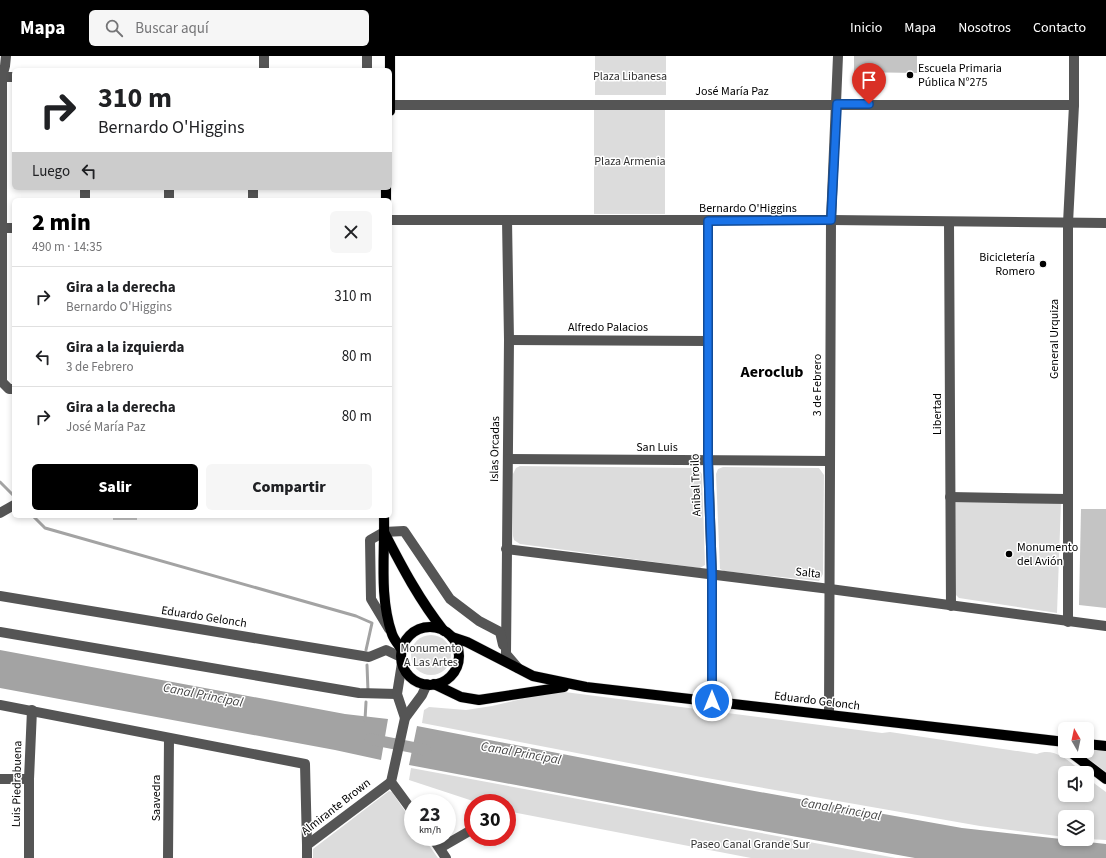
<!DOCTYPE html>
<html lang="es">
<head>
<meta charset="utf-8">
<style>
	:root { --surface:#fff; --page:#f6f6f6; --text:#202124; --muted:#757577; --line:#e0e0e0; --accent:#000 }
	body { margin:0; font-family:"Source Sans 3",sans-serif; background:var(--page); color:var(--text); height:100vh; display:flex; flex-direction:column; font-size:15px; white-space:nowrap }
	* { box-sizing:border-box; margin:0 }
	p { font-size:13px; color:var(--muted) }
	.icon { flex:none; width:22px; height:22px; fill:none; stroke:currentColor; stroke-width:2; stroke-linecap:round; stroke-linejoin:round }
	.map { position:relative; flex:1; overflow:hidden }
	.details { position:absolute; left:12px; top:142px; width:380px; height:320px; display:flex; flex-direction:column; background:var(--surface); border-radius:6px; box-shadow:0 2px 6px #0003 }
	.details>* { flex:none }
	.banner { position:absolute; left:12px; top:12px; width:380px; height:122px; border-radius:6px; box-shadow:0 2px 6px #0003; background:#fff; color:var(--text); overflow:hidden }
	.needle { width:26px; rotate:351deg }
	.controls { position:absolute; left:1058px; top:666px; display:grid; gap:8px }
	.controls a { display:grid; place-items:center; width:36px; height:36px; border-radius:6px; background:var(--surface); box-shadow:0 2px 6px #0003; font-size:20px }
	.speed { position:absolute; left:404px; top:738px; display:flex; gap:8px; font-size:20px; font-weight:700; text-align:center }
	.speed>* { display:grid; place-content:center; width:52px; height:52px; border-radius:50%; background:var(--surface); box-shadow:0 2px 6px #0003; line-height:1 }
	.speed small { font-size:10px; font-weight:400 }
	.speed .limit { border:6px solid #d22; background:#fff; color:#111 }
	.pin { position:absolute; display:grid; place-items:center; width:34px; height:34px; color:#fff; margin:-41px -17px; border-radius:50% 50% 50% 0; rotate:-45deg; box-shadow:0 0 4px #0007 }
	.pin .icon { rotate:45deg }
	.me { position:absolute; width:44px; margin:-22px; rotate:0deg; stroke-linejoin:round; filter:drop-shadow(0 0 3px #0008) }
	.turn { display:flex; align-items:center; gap:14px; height:84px; padding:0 20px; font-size:18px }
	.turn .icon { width:52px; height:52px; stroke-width:2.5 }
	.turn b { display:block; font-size:28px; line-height:34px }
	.then { display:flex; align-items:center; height:38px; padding:0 20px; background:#0003; gap:8px; font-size:15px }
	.round { display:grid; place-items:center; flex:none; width:42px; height:42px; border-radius:6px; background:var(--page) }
	.summary { display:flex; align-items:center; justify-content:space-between; height:68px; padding:0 20px }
	h1 { font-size:24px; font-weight:800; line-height:30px; color:var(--accent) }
	.button { display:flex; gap:8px; margin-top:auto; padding:8px 20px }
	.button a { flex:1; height:46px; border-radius:6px; background:var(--accent); color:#fff; font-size:16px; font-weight:800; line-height:46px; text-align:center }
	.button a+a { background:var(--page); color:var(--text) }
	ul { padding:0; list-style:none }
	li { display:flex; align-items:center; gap:12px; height:60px; padding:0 20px; border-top:1px solid var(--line) }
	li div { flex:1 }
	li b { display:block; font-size:15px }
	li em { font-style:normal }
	header { display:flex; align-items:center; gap:24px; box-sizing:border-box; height:56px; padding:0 20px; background:var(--accent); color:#fff }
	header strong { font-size:19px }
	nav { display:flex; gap:22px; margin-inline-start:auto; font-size:14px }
	.search { width:280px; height:36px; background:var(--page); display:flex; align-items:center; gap:10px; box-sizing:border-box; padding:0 14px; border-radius:6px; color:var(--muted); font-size:15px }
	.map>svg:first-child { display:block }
	.green { fill:#dcdcdc }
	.water { fill:#a3a3a3 }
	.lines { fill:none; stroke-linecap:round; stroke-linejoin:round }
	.stream { stroke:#a3a3a3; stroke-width:3 }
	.canal { stroke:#a3a3a3; stroke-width:11 }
	.building { fill:#c4c4c4 }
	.major-casing { stroke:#dbdbdb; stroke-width:11 }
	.minor { stroke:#555; stroke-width:10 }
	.major { stroke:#000; stroke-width:10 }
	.route-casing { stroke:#114b97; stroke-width:10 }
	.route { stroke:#1a73e8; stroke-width:7 }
	.poi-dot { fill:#000; stroke:#fff; stroke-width:1.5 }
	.labels { text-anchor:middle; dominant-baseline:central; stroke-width:3; stroke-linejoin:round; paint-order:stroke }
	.poi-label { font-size:12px; fill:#000; stroke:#fff; text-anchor:start }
	.park-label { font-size:12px; fill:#333; stroke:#fff }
	.street-label { font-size:12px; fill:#000; stroke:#fff }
	.water-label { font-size:13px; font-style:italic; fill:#444; stroke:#fff }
	.district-label { font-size:16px; font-weight:bold; fill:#000; stroke:#fff }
</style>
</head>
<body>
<header>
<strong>Mapa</strong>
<div class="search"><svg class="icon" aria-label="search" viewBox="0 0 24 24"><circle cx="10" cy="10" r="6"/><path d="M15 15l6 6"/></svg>Buscar aquí</div>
<nav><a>Inicio</a><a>Mapa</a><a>Nosotros</a><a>Contacto</a></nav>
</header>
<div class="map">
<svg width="1106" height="802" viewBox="0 0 1106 802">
	<rect width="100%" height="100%" fill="#fff"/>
	<g class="green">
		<rect x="595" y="0" width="71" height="39"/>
		<rect x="594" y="53" width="71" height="105"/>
		<path d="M520 410 697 412 702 418 705 509 700 512 520 488 514 484 513 480V418L516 412Z"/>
		<path d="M723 411 819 412 824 419 823 518 819 525 724 515 720 513 716 418 718 413Z"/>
		<path d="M955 443 1061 446 1057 557 959 542 956 539Z"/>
		<circle cx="431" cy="599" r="20"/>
		<path d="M557 635 882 677 890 676 1037 698C1054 691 1068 704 1080 714H1077L1081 717H1065V739H1087V722L1106 736V784L1087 783V761H1065V781L980 770 701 721 422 667 424 654 429 651 466 654 492 650Z"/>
		<path d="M1087 692 1106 695V716L1078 695H1087Z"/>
		<path d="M411 712 896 802H751L507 755V747H479L409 724Z"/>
		<path d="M389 735 392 736 413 767V781H423L438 802H313V793Z"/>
	</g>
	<g class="water">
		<path d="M0 594 345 658 388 663 381 704 335 694 0 632Z"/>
		<path d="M417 670 749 734 962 772 1106 788V802H915L719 767 409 709Z"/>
	</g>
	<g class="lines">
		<g class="stream">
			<path d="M0 426 14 440"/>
			<path d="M33 460 45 472 356 560 372 567 366 594"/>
			<path d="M367 609 368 635"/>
			<path d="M365 664 366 646"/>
		</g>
		<path class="canal" d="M370 683 426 694"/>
	</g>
	<g class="building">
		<path d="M854 0H917V17L854 16Z"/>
		<path d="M1081 453H1106V552L1079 549Z"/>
		<rect x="113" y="460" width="24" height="4"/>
	</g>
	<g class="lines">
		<defs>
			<g id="major">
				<path d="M390 55V0"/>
				<path d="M386 144V132"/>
				<path d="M384 460C385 498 379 541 392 578 394 584 399 589 402 594"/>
				<path d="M384 476C402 511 420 545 444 575"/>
				<circle cx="430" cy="600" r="29"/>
				<path d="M452 581 467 586 533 620 586 631 1065 686"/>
				<path d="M434 628 461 641 479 644 564 631"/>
				<path d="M1087 688 1106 690"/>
				<path d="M1069 695 1106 723"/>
			</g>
		</defs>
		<use href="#major" class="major-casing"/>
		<g class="minor">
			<path d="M6 0 5 10 2 21V326L9 333H14"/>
			<path d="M264 0V14"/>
			<path d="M367 0V14"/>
			<path d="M0 21H14"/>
			<path d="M390 49H1074"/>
			<path d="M85 132V144"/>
			<path d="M169 132V144"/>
			<path d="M253 144V132"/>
			<path d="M390 164H831L1106 167"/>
			<path d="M507 164 509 284 506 598 518 612"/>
			<path d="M708 165V404L712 519V645"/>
			<path d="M949 166 951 550"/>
			<path d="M1 172H14"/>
			<path d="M509 284 708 285"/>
			<path d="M508 403 829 405"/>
			<path d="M950 441 1067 443"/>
			<path d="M0 457 14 449"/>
			<path d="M506 493 830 533 1106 570"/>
			<path d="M0 540 369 601 386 594 401 601"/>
			<path d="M1068 566V167L1074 49V0"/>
			<path d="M389 573 371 543 370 484 384 476 404 475 450 543 479 565 500 576 503 589"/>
			<path d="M0 576 359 637 397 638"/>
			<path d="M402 607 397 638 405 662"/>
			<path d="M0 649 305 708 307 789"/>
			<path d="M829 659 831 164 838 0"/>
			<path d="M0 723H29"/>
			<path d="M413 756 391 726 405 662 422 639 427 628"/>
			<path d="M432 781 446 802"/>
			<path d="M440 792 473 773"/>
			<path d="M29 802V723L32 654"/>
			<path d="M168 802 169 683"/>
			<path d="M307 802V789L391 726"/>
		</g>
		<use href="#major" class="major"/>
	</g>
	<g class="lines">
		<defs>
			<path id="route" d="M712 645V519L708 404V165L831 164 837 48H869"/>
		</defs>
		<use href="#route" class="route-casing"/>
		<use href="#route" class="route"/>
	</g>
	<g class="poi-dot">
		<circle cx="910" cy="19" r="4"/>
		<circle cx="1043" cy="208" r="4"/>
		<circle cx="1009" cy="498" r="4"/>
	</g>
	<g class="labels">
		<g class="poi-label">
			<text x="918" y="12">Escuela Primaria<tspan x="918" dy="14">Pública N°275</tspan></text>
			<text x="1035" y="201" text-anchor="end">Bicicletería<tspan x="1035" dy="14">Romero</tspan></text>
			<text x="1017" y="491">Monumento<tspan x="1017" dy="14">del Avión</tspan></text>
		</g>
		<g class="park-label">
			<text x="630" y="20">Plaza Libanesa</text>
			<text x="630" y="105">Plaza Armenia</text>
			<text x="431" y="592">Monumento<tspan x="431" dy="14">A Las Artes</tspan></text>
			<text x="750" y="788">Paseo Canal Grande Sur</text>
		</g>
		<g class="street-label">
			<text x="732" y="35">José María Paz</text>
			<text x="748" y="152">Bernardo O'Higgins</text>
			<text x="608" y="271">Alfredo Palacios</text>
			<text transform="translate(1054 283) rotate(-90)">General Urquiza</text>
			<text transform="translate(817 329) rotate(-90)">3 de Febrero</text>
			<text transform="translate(937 358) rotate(-90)">Libertad</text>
			<text x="657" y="391">San Luis</text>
			<text transform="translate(495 393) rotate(-89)">Islas Orcadas</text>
			<text transform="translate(696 429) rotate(-92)">Anibal Troilo</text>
			<text transform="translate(808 517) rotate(6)">Salta</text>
			<text transform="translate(204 561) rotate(9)">Eduardo Gelonch</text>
			<text transform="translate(817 645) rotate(7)">Eduardo Gelonch</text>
			<text transform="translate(17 728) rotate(-89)">Luis Piedrabuena</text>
			<text transform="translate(156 742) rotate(-90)">Saavedra</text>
			<text transform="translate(336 751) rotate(-38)">Almirante Brown</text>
		</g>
		<g class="water-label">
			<text transform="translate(203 639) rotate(11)">Canal Principal</text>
			<text transform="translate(521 697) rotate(10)">Canal Principal</text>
			<text transform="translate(841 753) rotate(10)">Canal Principal</text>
		</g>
		<g class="district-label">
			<text x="772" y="316">Aeroclub</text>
		</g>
	</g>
</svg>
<div class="controls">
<a><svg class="needle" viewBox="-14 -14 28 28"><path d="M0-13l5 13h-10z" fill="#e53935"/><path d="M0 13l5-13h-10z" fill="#757577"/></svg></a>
<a><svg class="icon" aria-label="sound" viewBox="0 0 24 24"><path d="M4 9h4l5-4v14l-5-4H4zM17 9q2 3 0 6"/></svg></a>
<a><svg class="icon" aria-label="layers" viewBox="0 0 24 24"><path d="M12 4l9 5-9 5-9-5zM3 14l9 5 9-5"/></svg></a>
</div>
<div class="speed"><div>23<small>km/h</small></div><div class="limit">30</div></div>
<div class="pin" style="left:869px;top:48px;background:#d93025"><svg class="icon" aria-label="arrive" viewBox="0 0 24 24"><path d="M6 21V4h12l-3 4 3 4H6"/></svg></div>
<svg class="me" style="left:712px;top:645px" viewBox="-20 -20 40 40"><circle r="17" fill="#1a73e8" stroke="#fff" stroke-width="3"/><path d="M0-11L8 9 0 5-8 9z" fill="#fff"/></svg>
<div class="banner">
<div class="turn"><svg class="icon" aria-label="right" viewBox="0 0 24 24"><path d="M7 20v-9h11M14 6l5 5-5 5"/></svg><div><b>310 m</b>Bernardo O'Higgins</div></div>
<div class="then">Luego<svg class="icon" aria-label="left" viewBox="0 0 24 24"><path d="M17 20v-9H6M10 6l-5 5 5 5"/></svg></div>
</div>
<section class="details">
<div class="summary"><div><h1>2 min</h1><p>490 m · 14:35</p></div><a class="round"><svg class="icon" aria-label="close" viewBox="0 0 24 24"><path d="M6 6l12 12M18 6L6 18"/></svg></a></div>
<ul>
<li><svg class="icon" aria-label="right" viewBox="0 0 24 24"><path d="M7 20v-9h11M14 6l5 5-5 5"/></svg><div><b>Gira a la derecha</b><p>Bernardo O'Higgins</p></div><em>310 m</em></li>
<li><svg class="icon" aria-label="left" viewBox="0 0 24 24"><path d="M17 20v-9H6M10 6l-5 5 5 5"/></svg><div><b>Gira a la izquierda</b><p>3 de Febrero</p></div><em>80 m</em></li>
<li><svg class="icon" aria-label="right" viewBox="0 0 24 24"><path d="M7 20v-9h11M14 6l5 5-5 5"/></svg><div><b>Gira a la derecha</b><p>José María Paz</p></div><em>80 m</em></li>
</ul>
<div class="button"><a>Salir</a><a>Compartir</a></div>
</section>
</div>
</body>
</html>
